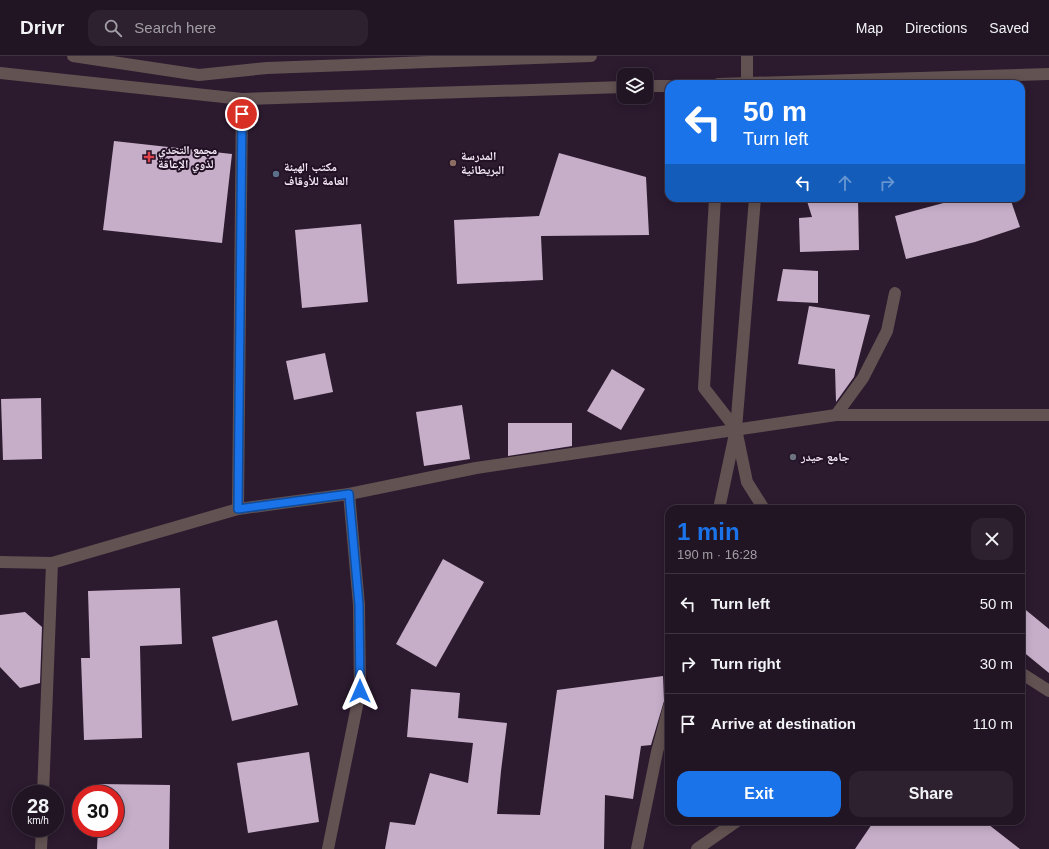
<!DOCTYPE html>
<html lang="en">
<head>
<meta charset="utf-8">
<style>
	:root { --surface:#211423; --page:#2d2130; --text:#f1f3f6; --muted:#a29ea6; --line:#3e3341; --accent:#1a73e8 }
	body { margin:0; font-family:Helvetica,"Noto Naskh Arabic",sans-serif; background:var(--page); color:var(--text); height:100vh; display:flex; flex-direction:column; font-size:15px; white-space:nowrap }
	* { box-sizing:border-box; margin:0 }
	p { font-size:13px; color:var(--muted) }
	.icon { flex:none; width:22px; height:22px; fill:none; stroke:currentColor; stroke-width:2; stroke-linecap:round; stroke-linejoin:round }
	.map { position:relative; flex:1; overflow:hidden }
	.side { position:absolute; left:665px; top:449px; width:360px; height:320px; display:flex; flex-direction:column; background:var(--surface); border-radius:12px; box-shadow:0 2px 10px #0003,0 0 0 1px var(--line) }
	.side>* { flex:none }
	.top-card { position:absolute; left:665px; top:24px; width:360px; height:122px; border-radius:12px; box-shadow:0 2px 10px #0003,0 0 0 1px var(--line); background:#1a73e8; color:#fff; overflow:hidden }
	.tools { position:absolute; left:617px; top:12px; display:grid; gap:8px }
	.tools a { display:grid; place-items:center; width:36px; height:36px; border-radius:8px; background:var(--surface); box-shadow:0 2px 10px #0003,0 0 0 1px var(--line); font-size:20px }
	.speed { position:absolute; left:12px; top:729px; display:flex; gap:8px; font-size:20px; font-weight:700; text-align:center }
	.speed>* { display:grid; place-content:center; width:52px; height:52px; border-radius:50%; background:var(--surface); box-shadow:0 2px 10px #0003,0 0 0 1px var(--line); line-height:1 }
	.speed small { font-size:10px; font-weight:400 }
	.speed .limit { border:6px solid #d22; background:#fff; color:#111 }
	.pin { position:absolute; display:grid; place-items:center; width:34px; height:34px; color:#fff; margin:-17px; border:2px solid #fff; border-radius:50%; box-shadow:0 1px 4px #0007 }
	.me { position:absolute; width:44px; margin:-22px; rotate:0deg; stroke-linejoin:round; filter:drop-shadow(0 0 3px #0008) }
	.turn { display:flex; align-items:center; gap:14px; height:84px; padding:0 12px; font-size:18px }
	.turn .icon { width:52px; height:52px; stroke-width:2.5 }
	.turn b { display:block; font-size:28px; line-height:34px }
	.lanes { display:flex; align-items:center; height:38px; padding:0 12px; background:#0003; justify-content:center; gap:20px; direction:ltr }
	.lanes .off { opacity:.35 }
	.round { display:grid; place-items:center; flex:none; width:42px; height:42px; border-radius:12px; background:var(--page) }
	.head { display:flex; align-items:center; justify-content:space-between; height:68px; padding:0 12px }
	h1 { font-size:24px; font-weight:800; line-height:30px; color:var(--accent) }
	.primary-button { display:flex; gap:8px; margin-top:auto; padding:8px 12px }
	.primary-button a { flex:1; height:46px; border-radius:12px; background:var(--accent); color:#fff; font-size:16px; font-weight:800; line-height:46px; text-align:center }
	.primary-button a+a { background:var(--page); color:var(--text) }
	ul { padding:0; list-style:none }
	li { display:flex; align-items:center; gap:12px; height:60px; padding:0 12px; border-top:1px solid var(--line) }
	li div { flex:1 }
	li b { display:block; font-size:15px }
	li em { font-style:normal }
	header { display:flex; align-items:center; gap:24px; box-sizing:border-box; height:56px; padding:0 20px; background:var(--surface); border-bottom:1px solid var(--line) }
	header strong { font-size:19px }
	nav { display:flex; gap:22px; margin-inline-start:auto; font-size:14px }
	.search { width:280px; height:36px; background:var(--page); display:flex; align-items:center; gap:10px; box-sizing:border-box; padding:0 14px; border-radius:12px; color:var(--muted); font-size:15px }
	.map>svg:first-child { display:block }
	.building { fill:#c6aec9 }
	.lines { fill:none; stroke-linecap:round; stroke-linejoin:round }
	.minor { stroke:#625251; stroke-width:12 }
	.route-casing { stroke:#114b97; stroke-width:10 }
	.route { stroke:#1a73e8; stroke-width:7 }
	.health-dot { fill:#e0444e; stroke:#221125; stroke-width:1.5 }
	.education-dot { fill:#8d6e63; stroke:#221125; stroke-width:1.5 }
	.service-dot { fill:#5c6f8a; stroke:#221125; stroke-width:1.5 }
	.worship-dot { fill:#6b7280; stroke:#221125; stroke-width:1.5 }
	.labels { text-anchor:middle; dominant-baseline:central; stroke-width:4; stroke-linejoin:round; paint-order:stroke }
	.poi-label { font-size:12px; font-weight:bold; fill:#f7eaf8; stroke:#221125; text-anchor:start }
</style>
</head>
<body>
<header>
<strong>Drivr</strong>
<div class="search"><svg class="icon" aria-label="search" viewBox="0 0 24 24"><circle cx="10" cy="10" r="6"/><path d="M15 15l6 6"/></svg>Search here</div>
<nav><a>Map</a><a>Directions</a><a>Saved</a></nav>
</header>
<div class="map">
<svg width="1049" height="793" viewBox="0 0 1049 793">
	<rect width="100%" height="100%" fill="#2c1a2f"/>
	<g class="building">
		<path d="M114 85 232 98 222 187 103 174Z"/>
		<path d="M559 97 646 121 649 179 541 180 543 224 457 228 454 164 539 160Z"/>
		<path d="M806 142H858L859 194 800 196 799 162 812 161Z"/>
		<path d="M962 142H1010L1020 171 975 186 906 203 895 160Z"/>
		<path d="M361 168 368 246 302 252 295 174Z"/>
		<path d="M783 213 818 215V247L777 245Z"/>
		<path d="M809 250 870 259 854 321 836 346 835 313 798 308Z"/>
		<path d="M325 297 333 336 294 344 286 305Z"/>
		<path d="M612 313 645 333 621 374 587 355Z"/>
		<path d="M41 342 42 403 3 404 1 343Z"/>
		<path d="M462 349 470 403 424 410 416 356Z"/>
		<path d="M508 367H572V390L508 400Z"/>
		<path d="M443 503 484 526 436 611 396 588Z"/>
		<path d="M180 532 182 588 140 590 142 682 84 684 81 602H90L88 535Z"/>
		<path d="M1021 550 1049 573V617L1021 594Z"/>
		<path d="M25 556 42 571 40 627 20 632 0 611V559Z"/>
		<path d="M277 564 298 649 232 665 212 581Z"/>
		<path d="M663 620 664 645 651 689 641 690 633 743 605 739 604 793H385L390 766 415 769 430 717 468 727 473 687 407 681 411 633 460 637 458 662 507 667 501 715 497 758 540 759 557 634Z"/>
		<path d="M309 696 319 766 248 777 237 707Z"/>
		<path d="M99 728 170 729 169 793H97L98 772H115V738H98Z"/>
		<path d="M874 765H984L1020 793H855Z"/>
	</g>
	<g class="lines">
		<g class="minor">
			<path d="M73 0 199 19 267 12 591 0"/>
			<path d="M0 17 242 43 624 31"/>
			<path d="M718 28 1049 18"/>
			<path d="M747 28V0"/>
			<path d="M646 30H669"/>
			<path d="M715 142 704 332 736 373 747 426 764 453"/>
			<path d="M836 359 863 322 887 275 895 237"/>
			<path d="M238 453 242 43"/>
			<path d="M719 453 736 373 755 142"/>
			<path d="M0 506 52 507 238 453 349 438 476 412 836 359H1049"/>
			<path d="M1021 617 1049 635"/>
			<path d="M43 738 52 507"/>
			<path d="M41 793 42 772"/>
			<path d="M328 793 360 635 359 549 349 438"/>
			<path d="M637 793 657 696 669 651"/>
			<path d="M697 793 737 765"/>
		</g>
	</g>
	<g class="lines">
		<defs>
			<path id="route" d="M242 58 238 453 349 438 359 549 360 635"/>
		</defs>
		<use href="#route" class="route-casing"/>
		<use href="#route" class="route"/>
	</g>
	<path class="health-dot" d="M147 95h4v4h4v4h-4v4h-4v-4h-4v-4h4z"/>
	<circle class="education-dot" cx="453" cy="107" r="4"/>
	<circle class="service-dot" cx="276" cy="118" r="4"/>
	<circle class="worship-dot" cx="793" cy="401" r="4"/>
	<g class="labels">
		<g class="poi-label">
			<text x="158" y="94">مجمع التحدي<tspan x="158" dy="14">لذوي الإعاقة</tspan></text>
			<text x="461" y="100">المدرسة<tspan x="461" dy="14">البريطانية</tspan></text>
			<text x="284" y="111">مكتب الهيئة<tspan x="284" dy="14">العامة للأوقاف</tspan></text>
			<text x="801" y="401">جامع حيدر</text>
		</g>
	</g>
</svg>
<div class="tools">
<a><svg class="icon" aria-label="layers" viewBox="0 0 24 24"><path d="M12 4l9 5-9 5-9-5zM3 14l9 5 9-5"/></svg></a>
</div>
<div class="speed"><div>28<small>km/h</small></div><div class="limit">30</div></div>
<div class="pin" style="left:242px;top:58px;background:#d93025"><svg class="icon" aria-label="arrive" viewBox="0 0 24 24"><path d="M6 21V4h12l-3 4 3 4H6"/></svg></div>
<svg class="me" style="left:360px;top:635px" viewBox="-20 -20 40 40"><path d="M0-17L14 15 0 8-14 15z" fill="#1a73e8" stroke="#fff" stroke-width="4"/></svg>
<div class="top-card">
<div class="turn"><svg class="icon" aria-label="left" viewBox="0 0 24 24"><path d="M17 20v-9H6M10 6l-5 5 5 5"/></svg><div><b>50 m</b>Turn left</div></div>
<div class="lanes"><svg class="icon" aria-label="left" viewBox="0 0 24 24"><path d="M17 20v-9H6M10 6l-5 5 5 5"/></svg><svg class="icon off" aria-label="ahead" viewBox="0 0 24 24"><path d="M12 20V5M6 11l6-6 6 6"/></svg><svg class="icon off" aria-label="right" viewBox="0 0 24 24"><path d="M7 20v-9h11M14 6l5 5-5 5"/></svg></div>
</div>
<section class="side">
<div class="head"><div><h1>1 min</h1><p>190 m · 16:28</p></div><a class="round"><svg class="icon" aria-label="close" viewBox="0 0 24 24"><path d="M6 6l12 12M18 6L6 18"/></svg></a></div>
<ul>
<li><svg class="icon" aria-label="left" viewBox="0 0 24 24"><path d="M17 20v-9H6M10 6l-5 5 5 5"/></svg><div><b>Turn left</b></div><em>50 m</em></li>
<li><svg class="icon" aria-label="right" viewBox="0 0 24 24"><path d="M7 20v-9h11M14 6l5 5-5 5"/></svg><div><b>Turn right</b></div><em>30 m</em></li>
<li><svg class="icon" aria-label="arrive" viewBox="0 0 24 24"><path d="M6 21V4h12l-3 4 3 4H6"/></svg><div><b>Arrive at destination</b></div><em>110 m</em></li>
</ul>
<div class="primary-button"><a>Exit</a><a>Share</a></div>
</section>
</div>
</body>
</html>
